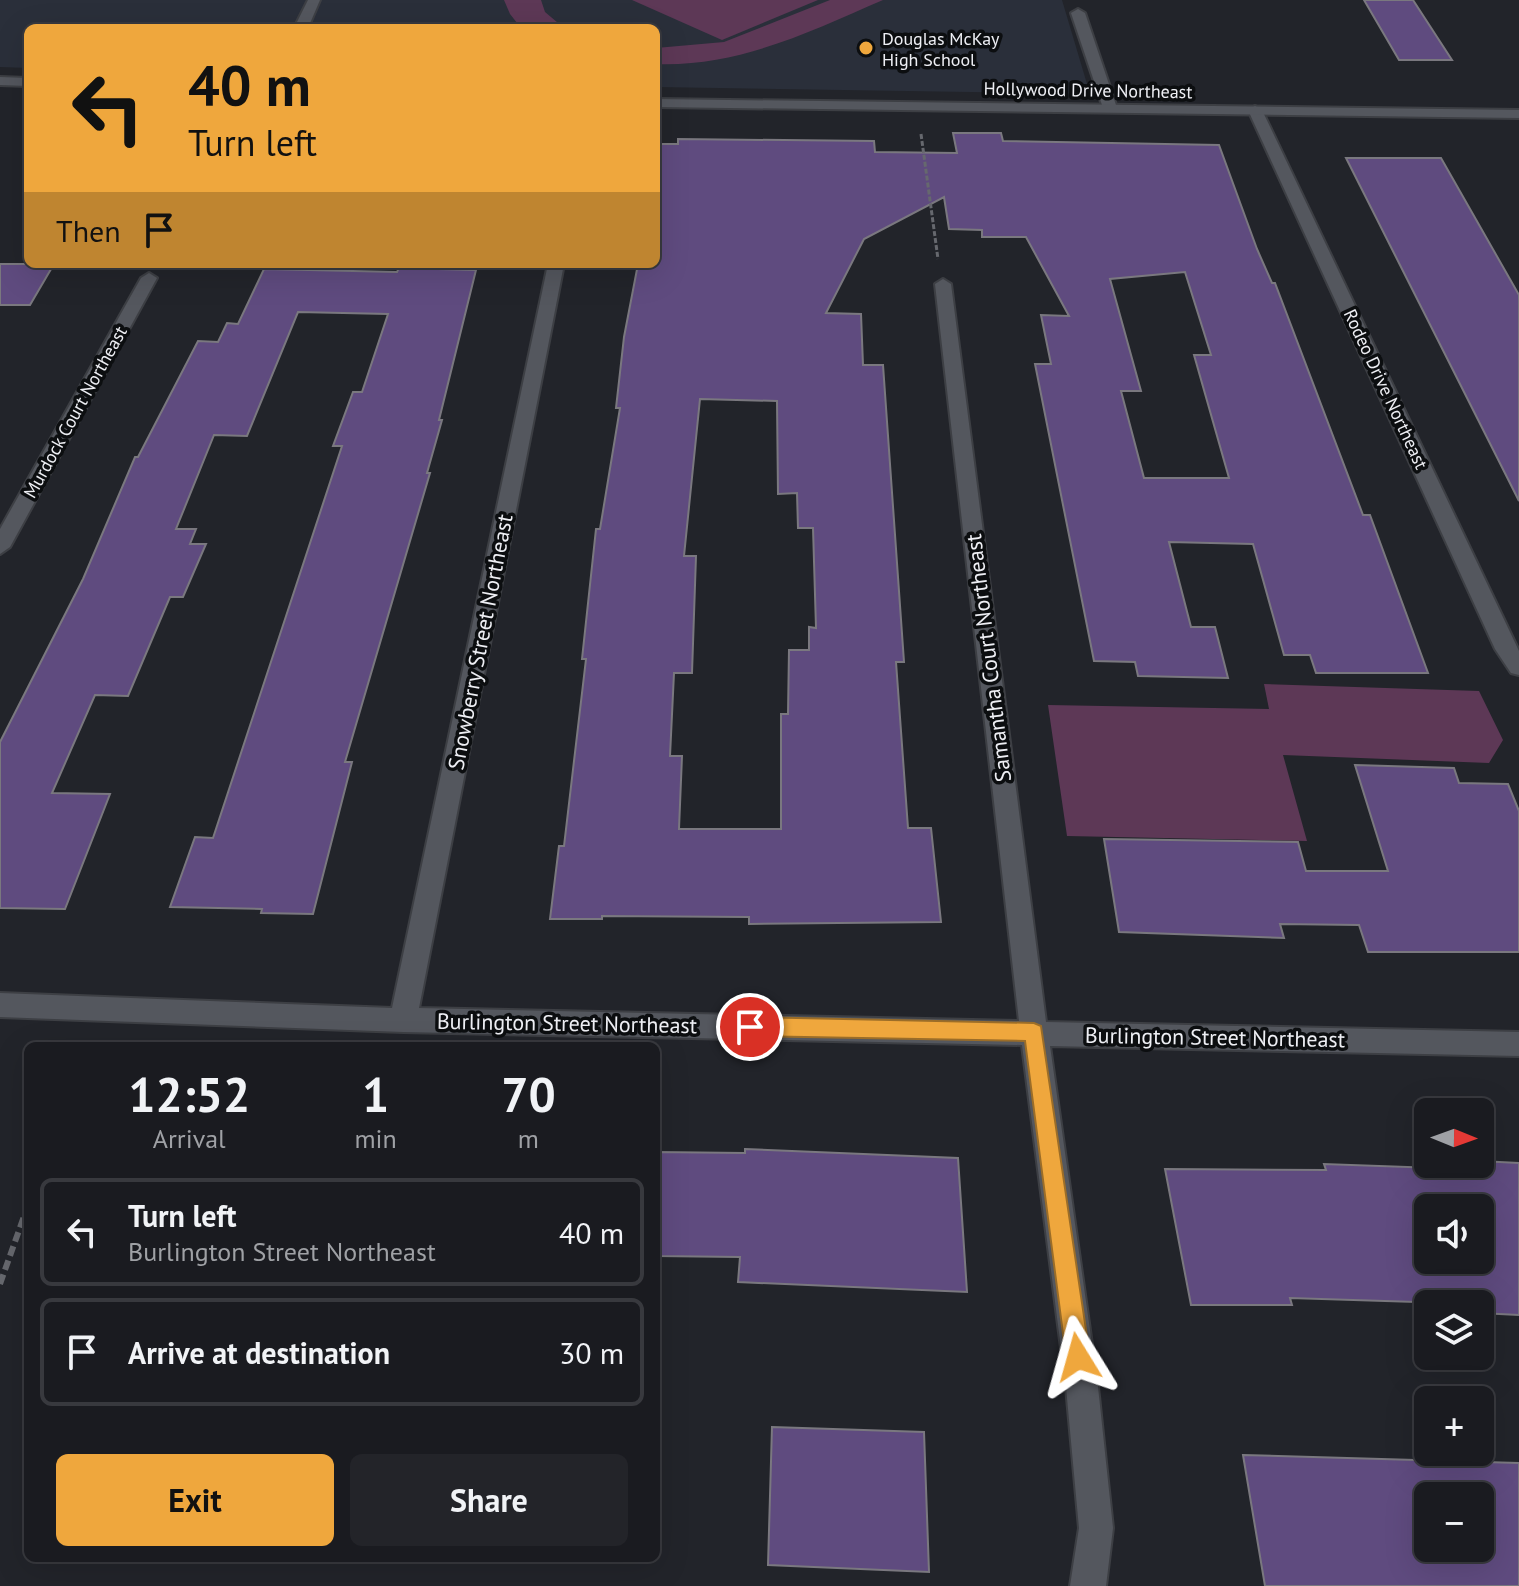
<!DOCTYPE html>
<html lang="en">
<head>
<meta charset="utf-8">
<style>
	:root { --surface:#1a1b20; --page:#232429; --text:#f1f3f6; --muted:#9fa1a5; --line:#38393e; --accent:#efa73d }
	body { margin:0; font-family:"PT Sans",sans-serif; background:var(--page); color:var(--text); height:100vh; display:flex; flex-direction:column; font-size:30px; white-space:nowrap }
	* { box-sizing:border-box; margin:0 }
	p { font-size:26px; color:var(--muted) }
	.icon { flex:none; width:44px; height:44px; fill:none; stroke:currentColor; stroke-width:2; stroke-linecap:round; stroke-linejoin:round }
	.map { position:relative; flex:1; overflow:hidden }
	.sheet { position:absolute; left:24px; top:1042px; width:636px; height:520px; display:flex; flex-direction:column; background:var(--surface); border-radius:12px; box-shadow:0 8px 32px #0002,0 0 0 2px var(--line) }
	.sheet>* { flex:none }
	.top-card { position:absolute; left:24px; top:24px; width:636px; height:244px; border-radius:12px; box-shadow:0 8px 32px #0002,0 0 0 2px var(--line); background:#efa73d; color:#111; overflow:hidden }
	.needle { width:52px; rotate:91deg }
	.tools { position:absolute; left:1414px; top:1098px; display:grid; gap:16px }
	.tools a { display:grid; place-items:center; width:80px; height:80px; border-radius:12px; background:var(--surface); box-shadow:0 8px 32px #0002,0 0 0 2px var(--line); font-size:40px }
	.pin { position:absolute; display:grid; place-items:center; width:68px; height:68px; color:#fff; margin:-34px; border:4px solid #fff; border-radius:50%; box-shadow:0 2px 8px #0007 }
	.me { position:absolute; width:88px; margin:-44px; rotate:352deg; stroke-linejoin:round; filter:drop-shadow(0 0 6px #0008) }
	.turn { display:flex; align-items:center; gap:28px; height:168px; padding:0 32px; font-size:36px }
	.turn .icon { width:104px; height:104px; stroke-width:2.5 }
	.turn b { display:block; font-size:56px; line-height:68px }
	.then { display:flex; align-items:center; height:76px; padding:0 32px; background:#0003; gap:16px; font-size:30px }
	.eta { display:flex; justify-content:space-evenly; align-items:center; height:136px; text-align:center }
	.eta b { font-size:48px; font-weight:700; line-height:56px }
	.cta { display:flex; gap:16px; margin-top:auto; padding:16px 32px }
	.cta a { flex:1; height:92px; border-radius:12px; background:var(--accent); color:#111; font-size:32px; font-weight:700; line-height:92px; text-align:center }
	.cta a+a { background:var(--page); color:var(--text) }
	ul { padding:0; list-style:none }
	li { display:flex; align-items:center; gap:24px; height:108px; margin:0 16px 12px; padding:0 16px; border:4px solid var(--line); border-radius:12px }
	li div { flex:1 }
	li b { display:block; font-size:30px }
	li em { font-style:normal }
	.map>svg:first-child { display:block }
	.built { fill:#2a2f3a }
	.green { fill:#5d3856 }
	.building { fill:#5f4b7f; stroke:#7a787f; stroke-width:2; fill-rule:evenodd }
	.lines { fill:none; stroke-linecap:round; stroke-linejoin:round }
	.service-casing { stroke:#3d3f44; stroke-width:4 }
	.minor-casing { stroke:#3d3f44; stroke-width:4 }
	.tertiary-casing { stroke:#3d3f44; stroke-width:4 }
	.path-far1 { stroke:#66686e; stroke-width:3; stroke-dasharray:5 2; stroke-linecap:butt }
	.path { stroke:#66686e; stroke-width:6; stroke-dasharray:10 5; stroke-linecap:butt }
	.service { fill:#54575e; fill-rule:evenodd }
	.minor { fill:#54575e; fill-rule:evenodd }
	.tertiary { fill:#54575e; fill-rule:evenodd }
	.route { fill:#efa73d; stroke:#9b6d28; stroke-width:2 }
	.poi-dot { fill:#efa73d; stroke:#0c0e10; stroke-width:3 }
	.labels { text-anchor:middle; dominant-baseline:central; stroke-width:7; stroke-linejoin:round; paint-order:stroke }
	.far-poi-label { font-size:18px; fill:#eeeff4; stroke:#0c0e10; text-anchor:start }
	.far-street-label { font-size:18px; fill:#eeeff4; stroke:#0c0e10 }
	.street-label { font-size:22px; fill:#eeeff4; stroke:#0c0e10 }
</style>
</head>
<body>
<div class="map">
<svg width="1519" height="1586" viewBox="0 0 1519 1586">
	<rect width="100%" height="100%" fill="#22242a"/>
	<path class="built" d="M0 0H1062L1090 94 656 87V28H28V68L0 67Z"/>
	<g class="green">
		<path d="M504 0H541L545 12 564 28H521L510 14Z"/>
		<path d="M632 0H818L722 40Z"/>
		<path d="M830 0H883C809 32 739 67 656 64V48L724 42Z"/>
		<path d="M1264 684 1479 691 1503 740 1489 763 1283 755 1307 841 1067 836 1048 705 1269 709Z"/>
	</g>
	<g class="building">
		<path d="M1364 0H1413L1452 60H1399Z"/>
		<path d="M953 133H1001L1003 141 1219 145 1257 249 1272 283H1275L1363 515H1370L1428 673H1316L1310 655H1284L1253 544 1169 542 1191 627H1215L1228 678 1138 676 1135 662 1094 661 1035 364H1051L1041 315 1069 316 1026 237H982V230L949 229 944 197 864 239 826 313 861 314 863 365H883L904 662H896L908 828H931L941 922 749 924V917L602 916V919H550L559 846H564L586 659H582L596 529H600L620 408H616L624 337 638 264H656V144H678V139L874 141 875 152 957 153ZM1185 272 1211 355H1194L1229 478H1144L1121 391H1141L1110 279ZM700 399 777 401 778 494 797 493 798 528H813L816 628 809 627V650H789L788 714H781V829H679L682 756H670L674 673H692L696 556H684Z"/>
		<path d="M1346 158H1441L1519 295V501Z"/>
		<path d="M0 264H54L30 305H0Z"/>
		<path d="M399 268 476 270 439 420H442L427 473H430L345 762H352L313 914 261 913 262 909 170 907 195 837 213 838 342 446H333L353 392H362L388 314 298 312 247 436 214 435 176 529H196L190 544H206L183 597H170L128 696 95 695 52 793 110 794 65 909 0 908V742L83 579 135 457H138L198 341 218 342 227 323 238 324 264 269 397 272Z"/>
		<path d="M1355 765 1454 768 1459 783 1508 784 1519 811V952H1368L1359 925 1280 924 1284 938 1119 932 1104 839 1298 842 1306 871H1388Z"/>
		<path d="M745 1149 958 1158 967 1292 738 1282 740 1257 656 1256V1152L745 1153Z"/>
		<path d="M1480 1161 1519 1163V1315L1480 1313V1304L1290 1298 1292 1305H1191L1165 1169 1326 1170 1324 1164 1464 1169 1463 1164H1480ZM1428 1208H1480V1260H1428Z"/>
		<path d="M772 1427 924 1432 929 1572 768 1565Z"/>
		<path d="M1243 1455 1519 1463V1586H1265ZM1428 1496H1480V1548H1428Z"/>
	</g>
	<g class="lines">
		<defs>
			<g id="service">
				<path d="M308 0H320L308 28H294Z"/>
				<path d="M1078 9 1085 13 1117 108 1115 111H1105L1103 108 1071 13Z"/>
			</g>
			<g id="minor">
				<path d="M1255 106 1262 110 1519 651V675L1511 673 1495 649 1248 110Z"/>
				<path d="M548 264H564L419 1008 1019 1021 935 284 943 279 951 284 1046 1022 1519 1032V1056L1050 1046 1098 1387 1113 1528 1106 1586H1070L1079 1528 1066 1387 1022 1045 403 1032 0 1017V993L392 1008Z"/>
				<path d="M149 273 157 278 10 547 0 554V529L141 278Z"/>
			</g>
			<g id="tertiary">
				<path d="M0 77 28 78V86L0 85Z"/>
				<path d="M656 99 1519 110V118L656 107Z"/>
			</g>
		</defs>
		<use href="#service" class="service-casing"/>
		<use href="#minor" class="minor-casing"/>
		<use href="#tertiary" class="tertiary-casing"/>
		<path class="path-far1" d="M921 134 938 259"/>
		<path class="path" d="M0 1284 28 1205"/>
		<use href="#service" class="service"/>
		<use href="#minor" class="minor"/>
		<use href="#tertiary" class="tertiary"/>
	</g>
	<path class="route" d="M750 1017 1034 1023 1041 1026 1090 1357 1087 1366 1078 1369 1069 1366 1066 1357 1025 1041 750 1036 742 1033 739 1027 742 1020Z"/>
	<circle class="poi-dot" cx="866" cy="48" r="8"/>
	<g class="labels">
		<g class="far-poi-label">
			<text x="882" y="38">Douglas McKay<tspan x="882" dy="21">High School</tspan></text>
		</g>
		<g class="far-street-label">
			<text transform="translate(1088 90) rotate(1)">Hollywood Drive Northeast</text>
			<text transform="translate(1386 389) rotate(65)">Rodeo Drive Northeast</text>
			<text transform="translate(75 412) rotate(-61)">Murdock Court Northeast</text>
		</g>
		<g class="street-label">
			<text transform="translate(480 642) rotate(-79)">Snowberry Street Northeast</text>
			<text transform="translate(988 658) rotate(-97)">Samantha Court Northeast</text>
			<text transform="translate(567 1023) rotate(1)">Burlington Street Northeast</text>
			<text transform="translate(1215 1037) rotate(1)">Burlington Street Northeast</text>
		</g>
	</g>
</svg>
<div class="tools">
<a><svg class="needle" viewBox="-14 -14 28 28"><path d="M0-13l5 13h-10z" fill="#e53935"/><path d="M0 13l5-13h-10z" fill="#9fa1a5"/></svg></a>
<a><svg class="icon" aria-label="sound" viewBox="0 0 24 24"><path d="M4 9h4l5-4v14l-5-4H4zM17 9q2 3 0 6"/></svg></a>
<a><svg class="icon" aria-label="layers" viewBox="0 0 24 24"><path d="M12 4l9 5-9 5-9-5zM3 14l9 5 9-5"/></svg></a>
<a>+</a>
<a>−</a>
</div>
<div class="pin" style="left:750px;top:1027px;background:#d93025"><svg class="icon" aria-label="arrive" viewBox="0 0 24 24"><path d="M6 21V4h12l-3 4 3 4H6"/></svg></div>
<svg class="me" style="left:1078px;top:1357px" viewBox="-20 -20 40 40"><path d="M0-17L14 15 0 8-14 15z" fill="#efa73d" stroke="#fff" stroke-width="4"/></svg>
<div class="top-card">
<div class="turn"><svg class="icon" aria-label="left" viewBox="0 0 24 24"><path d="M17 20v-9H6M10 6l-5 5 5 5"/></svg><div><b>40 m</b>Turn left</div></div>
<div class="then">Then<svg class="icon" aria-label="arrive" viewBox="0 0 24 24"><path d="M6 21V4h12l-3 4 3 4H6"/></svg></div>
</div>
<section class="sheet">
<div class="eta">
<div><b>12:52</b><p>Arrival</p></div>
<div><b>1</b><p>min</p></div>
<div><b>70</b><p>m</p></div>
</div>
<ul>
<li><svg class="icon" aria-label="left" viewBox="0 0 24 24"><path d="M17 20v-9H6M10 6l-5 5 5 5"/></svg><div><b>Turn left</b><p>Burlington Street Northeast</p></div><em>40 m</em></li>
<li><svg class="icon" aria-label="arrive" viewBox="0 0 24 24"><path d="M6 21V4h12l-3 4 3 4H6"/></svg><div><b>Arrive at destination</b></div><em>30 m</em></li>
</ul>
<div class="cta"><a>Exit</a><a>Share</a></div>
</section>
</div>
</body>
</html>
